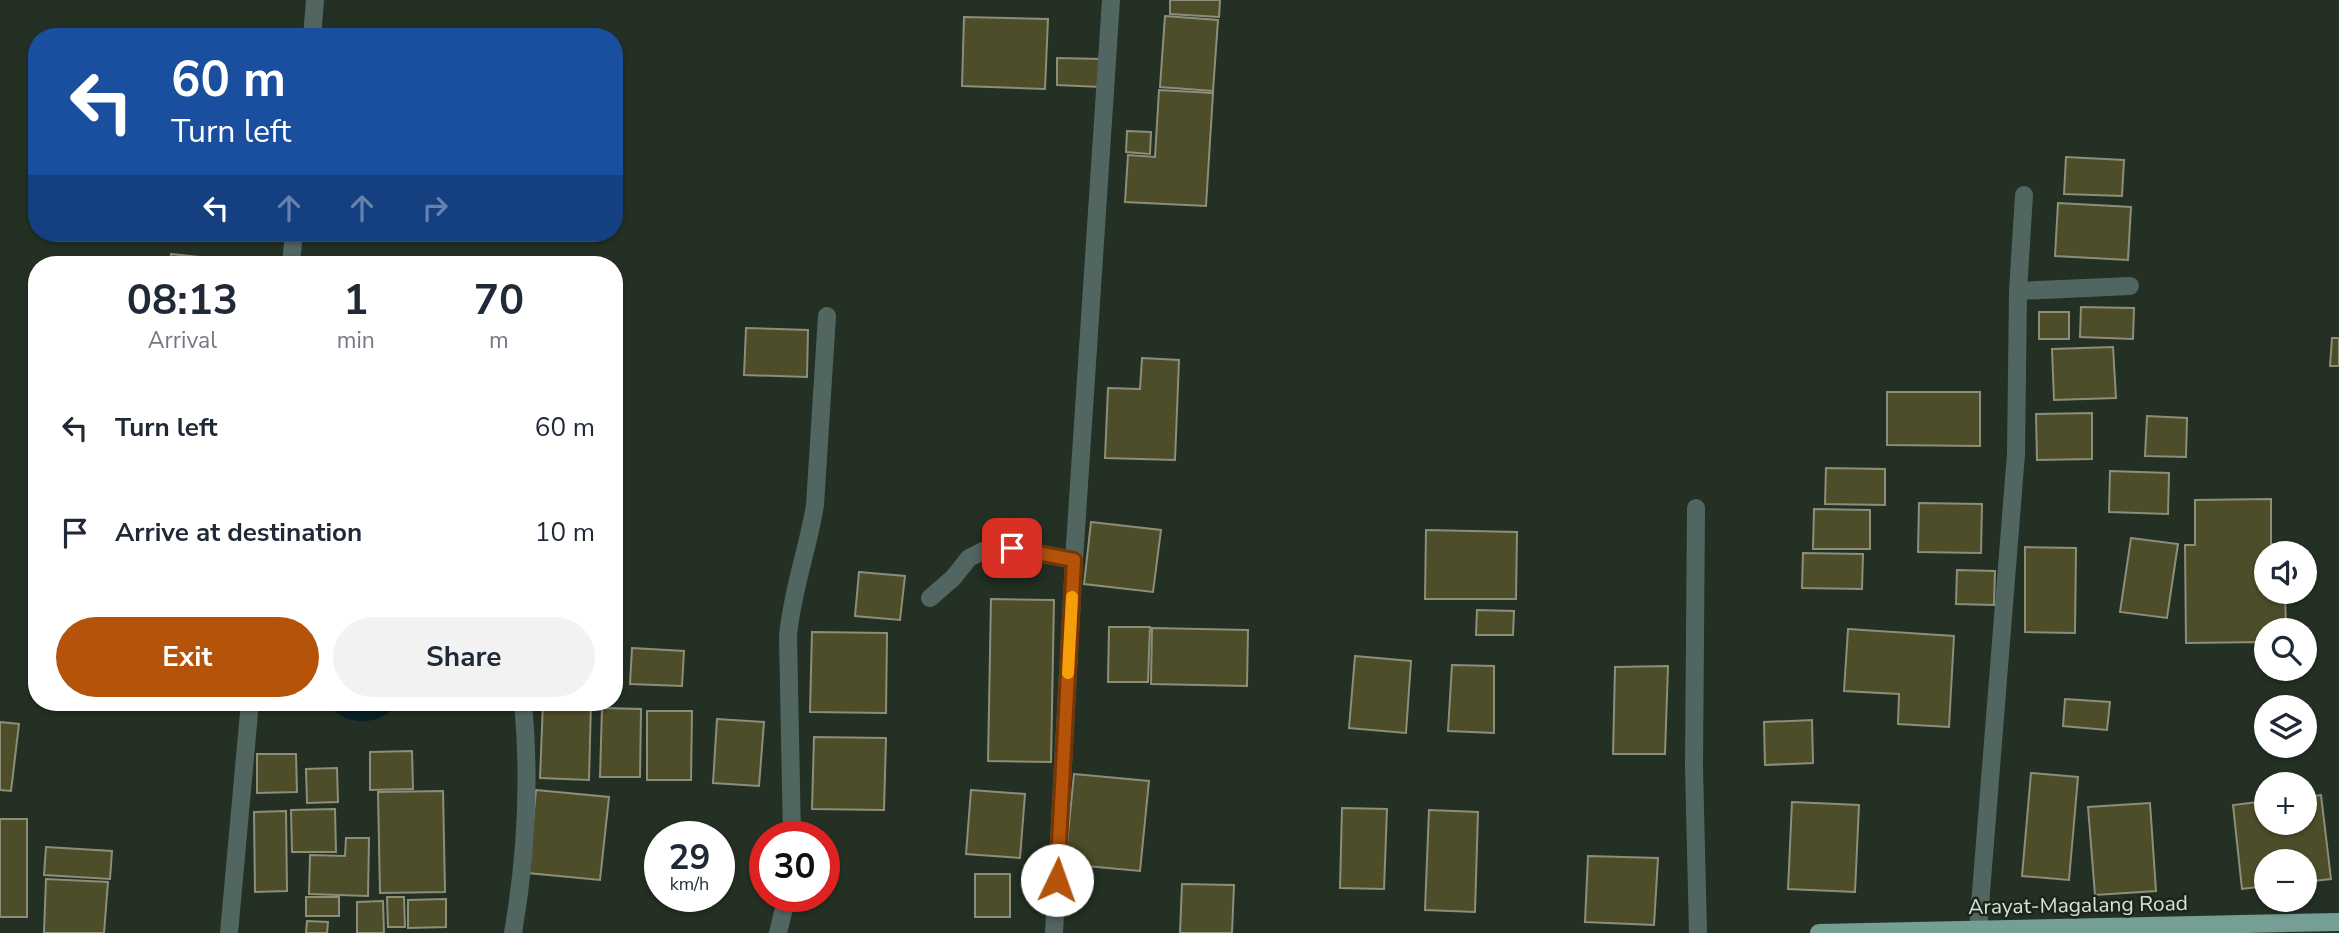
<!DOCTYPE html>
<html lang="en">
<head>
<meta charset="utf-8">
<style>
	:root { --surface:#fff; --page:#f2f2f3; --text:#1f2937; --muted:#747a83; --accent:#b45309 }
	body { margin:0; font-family:"Nunito Sans",sans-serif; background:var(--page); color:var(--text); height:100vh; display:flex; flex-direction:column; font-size:26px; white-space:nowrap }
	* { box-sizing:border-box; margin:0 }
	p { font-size:23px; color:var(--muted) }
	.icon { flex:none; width:38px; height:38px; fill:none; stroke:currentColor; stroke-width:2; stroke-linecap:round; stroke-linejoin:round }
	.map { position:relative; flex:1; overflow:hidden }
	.details { position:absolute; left:28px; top:256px; width:595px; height:455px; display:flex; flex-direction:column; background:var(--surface); border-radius:28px; box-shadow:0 2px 5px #0004 }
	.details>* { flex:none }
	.top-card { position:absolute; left:28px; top:28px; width:595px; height:214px; border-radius:28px; box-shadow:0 2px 5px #0004; background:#1a4fa0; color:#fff; overflow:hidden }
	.buttons { position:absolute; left:2254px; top:541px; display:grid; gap:14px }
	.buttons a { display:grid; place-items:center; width:63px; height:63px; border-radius:50%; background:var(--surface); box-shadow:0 2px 5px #0004; font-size:35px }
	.speed { position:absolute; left:644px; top:821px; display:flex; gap:14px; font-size:35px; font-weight:700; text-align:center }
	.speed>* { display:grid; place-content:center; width:91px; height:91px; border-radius:50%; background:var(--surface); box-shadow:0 2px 5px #0004; line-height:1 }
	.speed small { font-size:18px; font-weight:400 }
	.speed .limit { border:10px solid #d22; background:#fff; color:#111 }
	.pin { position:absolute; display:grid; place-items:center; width:60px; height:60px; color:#fff; margin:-30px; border-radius:14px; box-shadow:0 4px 10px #0006 }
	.me { position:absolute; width:77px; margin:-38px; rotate:3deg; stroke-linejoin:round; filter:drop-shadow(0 0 5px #0008) }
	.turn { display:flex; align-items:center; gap:24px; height:147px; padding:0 28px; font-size:32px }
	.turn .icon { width:91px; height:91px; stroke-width:2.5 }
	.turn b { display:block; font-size:49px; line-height:60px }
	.lanes { display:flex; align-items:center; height:66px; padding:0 28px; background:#0003; justify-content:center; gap:35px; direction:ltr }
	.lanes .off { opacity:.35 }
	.eta { display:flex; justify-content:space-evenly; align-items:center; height:119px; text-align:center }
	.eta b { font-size:42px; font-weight:700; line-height:49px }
	.button { display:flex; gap:14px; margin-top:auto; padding:14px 28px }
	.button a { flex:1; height:80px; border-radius:42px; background:var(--accent); color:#fff; font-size:28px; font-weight:700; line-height:80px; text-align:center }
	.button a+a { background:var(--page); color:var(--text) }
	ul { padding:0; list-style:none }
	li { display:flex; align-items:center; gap:21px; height:105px; padding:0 28px }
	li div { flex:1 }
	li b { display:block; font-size:26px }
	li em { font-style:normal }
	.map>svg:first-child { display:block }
	.water { fill:#062025 }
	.building { fill:#4d4d29; stroke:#8d8e79; stroke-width:2 }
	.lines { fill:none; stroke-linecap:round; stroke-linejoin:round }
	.minor { stroke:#526661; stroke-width:18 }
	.primary { stroke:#759e95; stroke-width:18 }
	.route-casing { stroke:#753606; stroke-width:18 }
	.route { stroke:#b45309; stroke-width:12 }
	.slow { stroke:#f59e0b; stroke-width:12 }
	.labels { text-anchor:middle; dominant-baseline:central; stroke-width:5; stroke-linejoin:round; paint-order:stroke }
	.street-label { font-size:21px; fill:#d9e1d8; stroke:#1a2619 }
</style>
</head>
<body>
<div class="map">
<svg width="2339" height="933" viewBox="0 0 2339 933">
	<rect width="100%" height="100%" fill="#233023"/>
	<path class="water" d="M326 702H398C382 728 342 727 326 702Z"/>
	<g class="building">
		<path d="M1170 0H1220L1219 17 1170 14Z"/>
		<path d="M1165 16 1218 20 1213 91 1160 87Z"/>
		<path d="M964 17 1048 19 1045 89 962 86Z"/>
		<path d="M1057 58 1102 59 1101 87 1057 85Z"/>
		<path d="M1159 90 1213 93 1206 206 1125 202 1128 155 1155 157Z"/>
		<path d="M1127 131 1151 132 1150 154 1126 152Z"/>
		<path d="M2066 157 2124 160 2122 196 2064 194Z"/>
		<path d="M2058 203 2131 207 2128 260 2055 256Z"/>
		<path d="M171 254 259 263V264H170Z"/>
		<path d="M2081 307 2134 308 2133 339 2080 337Z"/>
		<rect x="2039" y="312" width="30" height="27"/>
		<path d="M746 328 808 330 807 377 744 375Z"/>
		<path d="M2332 338H2339V366H2330Z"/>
		<path d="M2113 347 2116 398 2054 400 2052 349Z"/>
		<path d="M1142 358 1179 360 1175 460 1105 458 1108 388 1140 389Z"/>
		<path d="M1887 392H1980V446L1887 445Z"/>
		<path d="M2092 413V459L2037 460 2036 414Z"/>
		<path d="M2147 416 2187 418 2186 457 2145 456Z"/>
		<path d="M1826 468 1885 469V505L1825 504Z"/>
		<path d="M2110 471 2169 473 2168 514 2109 512Z"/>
		<path d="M2271 499V544L2285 545V553H2266V592H2285L2286 630H2266V642L2186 643 2185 545H2195V500Z"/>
		<path d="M1919 503 1982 504 1981 553 1918 552Z"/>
		<path d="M1814 509 1870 510V549H1813Z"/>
		<path d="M1091 522 1161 530 1153 592 1084 584Z"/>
		<path d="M1426 530 1517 532 1516 599H1425Z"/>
		<path d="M2131 538 2178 544 2167 618 2120 612Z"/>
		<path d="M2025 547 2076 548 2075 633 2025 632Z"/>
		<path d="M1803 553 1863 554 1862 589 1802 588Z"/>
		<path d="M1957 570 1995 571 1994 605 1956 604Z"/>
		<path d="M859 572 905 576 900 620 855 616Z"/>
		<path d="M991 599 1054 600 1051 762 988 761Z"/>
		<path d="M1477 610 1514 611 1513 635H1476Z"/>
		<path d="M1109 627H1150L1148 682H1108Z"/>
		<path d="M1152 628 1248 630 1247 686 1151 684Z"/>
		<path d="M1848 629 1954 636 1949 727 1898 724 1899 694 1844 691Z"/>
		<path d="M812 632 887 633 886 713 810 712Z"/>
		<path d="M632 648 684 651 682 686 630 684Z"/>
		<path d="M1355 656 1411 661 1406 733 1349 728Z"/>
		<path d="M1452 665 1494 666V733L1448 731Z"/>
		<path d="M1668 666 1665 754H1613L1615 667Z"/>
		<path d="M2065 699 2110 702 2107 730 2063 726Z"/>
		<path d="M543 702H591L589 780 540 778Z"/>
		<path d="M602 708 641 709 640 777H600Z"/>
		<path d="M647 711H692L691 780H647Z"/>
		<path d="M717 719 764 722 759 786 713 783Z"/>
		<path d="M1812 720 1813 763 1765 765 1764 722Z"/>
		<path d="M0 722 19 724 11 791 0 790Z"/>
		<path d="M814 737 886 738 884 810 812 809Z"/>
		<path d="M412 751 413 789 370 790V752Z"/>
		<path d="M257 754H296L297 792 257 793Z"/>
		<path d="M337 768 338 802 307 803 306 769Z"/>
		<path d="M2031 773 2078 777 2069 880 2022 876Z"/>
		<path d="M1074 774 1149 781 1140 871 1065 864Z"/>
		<path d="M536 790 609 797 600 880 528 873Z"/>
		<path d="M971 790 1025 794 1020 858 966 854Z"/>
		<path d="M443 791 445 892 380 893 378 792Z"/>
		<path d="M2321 795 2331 879 2305 882V861H2266V886L2242 889 2233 805 2266 801V822H2305V797Z"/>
		<path d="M1792 802 1859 805 1855 892 1788 889Z"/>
		<path d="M2150 803 2156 891 2095 895 2088 807Z"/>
		<path d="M1342 808 1387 809 1384 889 1340 888Z"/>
		<path d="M335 809 336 852H292L291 810Z"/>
		<path d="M1429 810 1478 812 1475 912 1425 910Z"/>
		<path d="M286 811 287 891 255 892 254 812Z"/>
		<rect x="0" y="819" width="27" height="98"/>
		<path d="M346 838H369L368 896 309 894 310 855 345 856Z"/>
		<path d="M46 847 112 851 110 879 44 875Z"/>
		<path d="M1588 856 1658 858 1654 925 1585 922Z"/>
		<rect x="975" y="874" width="35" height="43"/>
		<path d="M46 879 108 882 104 933H44Z"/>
		<path d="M1182 884 1234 885 1232 933H1180Z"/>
		<rect x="306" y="897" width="33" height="19"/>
		<path d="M387 897H404L405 927H388Z"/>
		<path d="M446 899V927L408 928V900Z"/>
		<path d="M383 901 384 933H357V902Z"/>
		<path d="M307 921 328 922 327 933H306Z"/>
	</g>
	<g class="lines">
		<g class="minor">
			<path d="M312 37 315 0"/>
			<path d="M291 264 294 233"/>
			<path d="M2018 291 2130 286"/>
			<path d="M1696 508 1694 767 1698 933"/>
			<path d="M930 598 953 578 969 558 987 549 1012 548 1074 560"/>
			<path d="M792 836 788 636C792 591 808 549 815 505L827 316"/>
			<path d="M1978 930 2016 454 2018 291 2024 195"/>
			<path d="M229 933 250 702"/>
			<path d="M513 933C526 858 530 777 523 702"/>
			<path d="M778 933 787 896"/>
			<path d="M1054 933 1074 560 1111 0"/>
		</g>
		<path class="primary" d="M1819 933 2339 922"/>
	</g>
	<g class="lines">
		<defs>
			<path id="route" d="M1012 548 1074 560 1057 880"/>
		</defs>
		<use href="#route" class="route-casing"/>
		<use href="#route" class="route"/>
		<path class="slow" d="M1068 673 1072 597"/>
	</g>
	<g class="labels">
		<g class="street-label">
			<text transform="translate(2078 905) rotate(-1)">Arayat-Magalang Road</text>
		</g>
	</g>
</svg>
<div class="buttons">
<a><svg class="icon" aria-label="sound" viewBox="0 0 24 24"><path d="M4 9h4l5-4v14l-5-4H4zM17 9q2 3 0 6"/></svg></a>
<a><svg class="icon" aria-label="search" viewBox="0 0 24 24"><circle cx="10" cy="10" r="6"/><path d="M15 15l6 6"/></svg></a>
<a><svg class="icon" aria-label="layers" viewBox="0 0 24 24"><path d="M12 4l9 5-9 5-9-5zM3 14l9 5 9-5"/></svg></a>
<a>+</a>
<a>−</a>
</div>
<div class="speed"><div>29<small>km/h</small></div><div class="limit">30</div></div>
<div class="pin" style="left:1012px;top:548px;background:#d93025"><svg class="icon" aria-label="arrive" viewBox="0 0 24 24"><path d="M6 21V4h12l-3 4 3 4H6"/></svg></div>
<svg class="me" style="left:1057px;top:880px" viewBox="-20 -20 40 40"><circle r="19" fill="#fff"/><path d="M0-13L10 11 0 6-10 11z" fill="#b45309"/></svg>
<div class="top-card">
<div class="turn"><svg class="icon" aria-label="left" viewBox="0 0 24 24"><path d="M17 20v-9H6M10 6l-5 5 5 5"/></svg><div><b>60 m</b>Turn left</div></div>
<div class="lanes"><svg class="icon" aria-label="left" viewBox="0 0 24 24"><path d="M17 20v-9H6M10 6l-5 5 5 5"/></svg><svg class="icon off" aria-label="ahead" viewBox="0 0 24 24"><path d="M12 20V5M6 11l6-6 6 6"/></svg><svg class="icon off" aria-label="ahead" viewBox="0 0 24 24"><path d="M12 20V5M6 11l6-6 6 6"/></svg><svg class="icon off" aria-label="right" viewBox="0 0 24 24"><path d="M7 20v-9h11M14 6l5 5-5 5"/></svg></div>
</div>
<section class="details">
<div class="eta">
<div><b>08:13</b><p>Arrival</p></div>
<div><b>1</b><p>min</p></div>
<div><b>70</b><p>m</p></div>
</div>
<ul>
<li><svg class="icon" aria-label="left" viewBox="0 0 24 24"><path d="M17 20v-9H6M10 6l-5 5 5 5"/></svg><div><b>Turn left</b></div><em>60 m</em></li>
<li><svg class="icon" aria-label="arrive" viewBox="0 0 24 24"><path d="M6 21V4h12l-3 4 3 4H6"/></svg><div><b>Arrive at destination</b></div><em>10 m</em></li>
</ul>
<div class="button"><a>Exit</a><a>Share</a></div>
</section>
</div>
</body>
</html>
